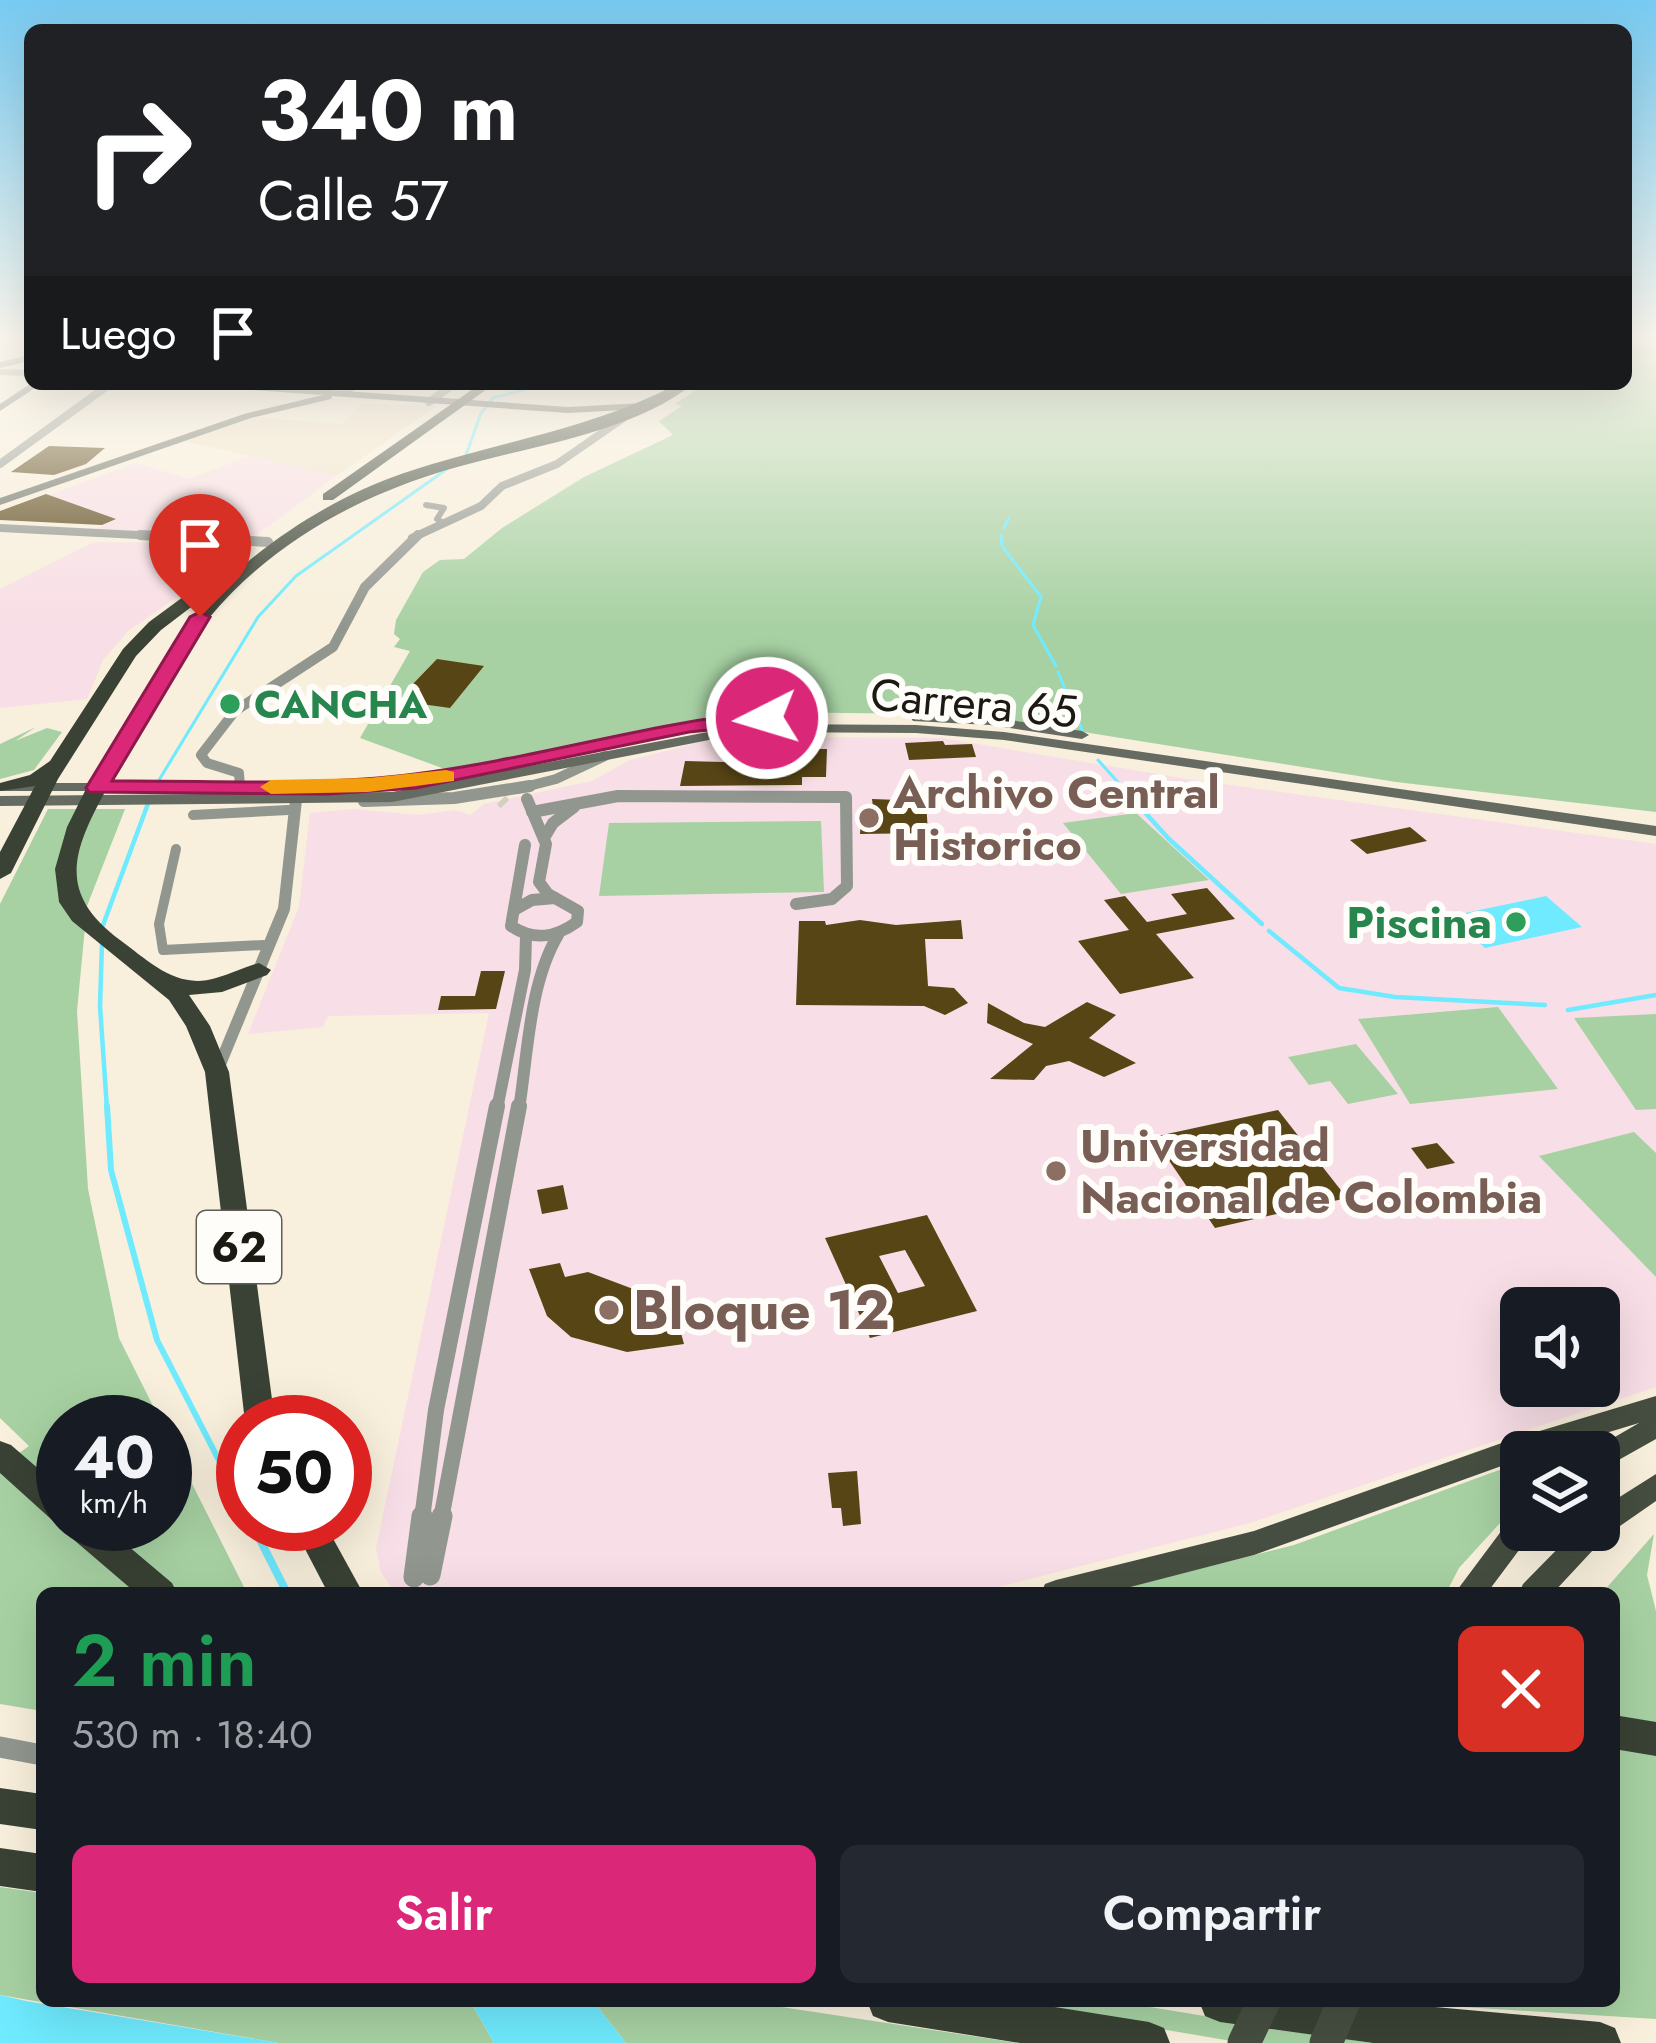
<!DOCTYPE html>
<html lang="es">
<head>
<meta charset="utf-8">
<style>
	:root { --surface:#171b24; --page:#242831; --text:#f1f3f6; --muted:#9ea1a6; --accent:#db2777 }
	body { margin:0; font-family:Jost,sans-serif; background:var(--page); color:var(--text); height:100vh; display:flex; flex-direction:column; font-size:45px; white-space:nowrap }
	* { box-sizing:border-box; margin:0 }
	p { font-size:39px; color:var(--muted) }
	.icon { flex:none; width:66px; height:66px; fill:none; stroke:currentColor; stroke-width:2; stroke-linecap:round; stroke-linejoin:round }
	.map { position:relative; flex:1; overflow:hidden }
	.panel { position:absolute; left:36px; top:1587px; width:1584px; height:420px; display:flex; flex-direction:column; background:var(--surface); border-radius:18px; box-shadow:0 12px 48px #0002 }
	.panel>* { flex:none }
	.top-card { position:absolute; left:24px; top:24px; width:1608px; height:366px; border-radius:18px; box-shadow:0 12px 48px #0002; background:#202124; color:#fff; overflow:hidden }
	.fabs { position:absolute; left:1500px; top:1287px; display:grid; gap:24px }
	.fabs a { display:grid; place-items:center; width:120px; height:120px; border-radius:18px; background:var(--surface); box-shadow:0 12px 48px #0002; font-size:60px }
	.speed { position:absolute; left:36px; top:1395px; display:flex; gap:24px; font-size:60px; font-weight:700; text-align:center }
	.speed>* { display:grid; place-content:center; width:156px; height:156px; border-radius:50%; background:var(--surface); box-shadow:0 12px 48px #0002; line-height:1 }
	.speed small { font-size:30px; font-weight:400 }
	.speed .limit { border:18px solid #d22; background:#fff; color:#111 }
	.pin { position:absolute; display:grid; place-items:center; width:102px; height:102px; color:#fff; margin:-123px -51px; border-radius:50% 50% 50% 0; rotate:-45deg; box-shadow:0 0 12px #0007 }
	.pin .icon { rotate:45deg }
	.me { position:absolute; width:132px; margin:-66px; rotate:265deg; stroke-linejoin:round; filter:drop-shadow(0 0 9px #0008) }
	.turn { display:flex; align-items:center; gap:42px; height:252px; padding:0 36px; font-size:54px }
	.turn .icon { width:156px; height:156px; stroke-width:2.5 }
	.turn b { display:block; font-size:84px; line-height:102px }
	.then { display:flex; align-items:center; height:114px; padding:0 36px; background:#0003; gap:24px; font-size:45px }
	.round { display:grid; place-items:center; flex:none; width:126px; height:126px; border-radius:18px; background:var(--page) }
	.headline { display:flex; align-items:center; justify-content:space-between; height:204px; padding:0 36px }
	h1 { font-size:72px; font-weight:600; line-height:90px; color:#1e9e55 }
	.button { display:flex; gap:24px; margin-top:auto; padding:24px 36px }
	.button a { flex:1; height:138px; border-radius:18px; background:var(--accent); color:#fff; font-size:48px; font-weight:600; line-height:138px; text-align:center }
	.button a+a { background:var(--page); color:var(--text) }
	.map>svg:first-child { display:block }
	.built { fill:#f0e3c9 }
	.education { fill:#f8dee6; fill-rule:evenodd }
	.green { fill:#a7d1a3 }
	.water { fill:#6feafe }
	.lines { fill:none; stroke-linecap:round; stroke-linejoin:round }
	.stream-far3 { stroke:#6feafe; stroke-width:3 }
	.stream-far2 { stroke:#6feafe; stroke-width:4.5 }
	.stream-far1 { stroke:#6feafe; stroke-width:6 }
	.stream { stroke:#6feafe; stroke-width:8 }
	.building { fill:#584516; fill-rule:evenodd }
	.minor-tunnel { stroke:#d7cfbe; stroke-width:12; stroke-dasharray:12 6; stroke-linecap:butt }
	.pedestrian-far1 { stroke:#91968f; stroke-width:6 }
	.pedestrian { stroke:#91968f; stroke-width:10 }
	.minor-far4 { stroke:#91968f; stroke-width:8 }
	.minor-far3 { stroke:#91968f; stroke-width:10 }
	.minor-far2 { stroke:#91968f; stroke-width:12 }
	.minor-far1 { stroke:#91968f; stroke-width:16 }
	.minor { stroke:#91968f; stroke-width:21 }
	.tertiary { fill:#91968f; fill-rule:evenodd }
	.secondary { fill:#656b61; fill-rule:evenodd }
	.primary { fill:#464e41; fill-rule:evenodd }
	.trunk { fill:#394234; fill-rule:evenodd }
	.primary-bridge { stroke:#464e41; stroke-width:33 }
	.route { fill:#db2777; stroke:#8e194d; stroke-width:3 }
	.slow { fill:#f59e0b }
	.leisure-dot { fill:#2e9e5b; stroke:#fffdf9; stroke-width:4.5 }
	.education-dot { fill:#8d6e63; stroke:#fffdf9; stroke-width:4.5 }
	.labels { text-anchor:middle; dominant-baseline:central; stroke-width:12; stroke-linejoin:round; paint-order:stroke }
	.far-leisure-label { font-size:39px; font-weight:bold; fill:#27864d; stroke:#fffdf9; text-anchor:start }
	.shield { fill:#fffdf9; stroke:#605d57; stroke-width:3 }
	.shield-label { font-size:42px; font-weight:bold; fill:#1c1912 }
	.street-label { font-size:45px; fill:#1c1912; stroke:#fffdf9 }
	.education-label { font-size:45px; font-weight:bold; fill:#785e54; stroke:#fffdf9; text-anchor:start }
	.leisure-label { font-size:45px; font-weight:bold; fill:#27864d; stroke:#fffdf9; text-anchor:end }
	.near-education-label { font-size:54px; font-weight:bold; fill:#785e54; stroke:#fffdf9; text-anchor:start }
</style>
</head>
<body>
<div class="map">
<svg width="1656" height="2043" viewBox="0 0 1656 2043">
	<rect width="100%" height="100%" fill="#f8efdc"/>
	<path class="built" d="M362 404 437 406 336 476 184 441 255 417 341 424Z"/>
	<g class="education">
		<path d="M249 456 336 476 253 538 89 533 115 519 47 496 135 463 189 479Z"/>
		<path d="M94 542 254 544 128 631 103 660 87 699 0 708V589Z"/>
		<path d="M752 737 942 738 1187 779 1656 844V1387L1250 1523 975 1593H399L392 1588 381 1573 376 1548 489 1013 328 1016 323 1027 248 1034 299 907 310 813 354 809 418 815 455 810 470 815 484 804 592 781 630 760 705 741ZM1521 1308H1599V1386H1521Z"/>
	</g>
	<g class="green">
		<path d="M1626 341H1656V812L1396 782 1071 730 932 714 753 712 708 717 453 772 360 738 410 651 394 647 400 639 394 634 396 620 423 572 440 560 464 559 502 528 584 477 673 435 659 421 682 406 675 404 705 384H1626Z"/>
		<path d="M36 727 15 741 47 728 62 732 34 770 0 779V744Z"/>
		<path d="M48 809H125L87 906 77 1011 88 1189 119 1338 161 1422H63V1524H165V1430L247 1593H42V1711L0 1704V1467L29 1446 0 1418V904Z"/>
		<path d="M1136 813 1209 880 1121 894 1063 823Z"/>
		<path d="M821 821 824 892 599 896 609 823Z"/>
		<path d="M1498 1007 1558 1089 1410 1104 1358 1019Z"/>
		<path d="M1656 1014V1109L1636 1110 1574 1018Z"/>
		<path d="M1356 1044 1398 1094 1348 1104 1330 1081 1309 1085 1288 1057Z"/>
		<path d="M1634 1132 1656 1153V1277L1539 1156Z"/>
		<path d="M1521 1462V1500L1459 1568 1446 1593H1104L1294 1545Z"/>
		<path d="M1654 1534 1647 1575 1656 1611V1723L1614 1715V1593H1602Z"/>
		<path d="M1614 1746 1656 1752V2019L1400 2003 1614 2001Z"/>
		<path d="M0 1887 42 1893V2001H470L494 2043H279L0 1995Z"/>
		<path d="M593 2001H742L1018 2043H626Z"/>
		<path d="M997 2001H1113L1371 2043H1243Z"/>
	</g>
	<g class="water">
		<path d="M1546 896 1582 927 1485 948 1451 916Z"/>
		<path d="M0 1995 26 2001 279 2043H0Z"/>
		<path d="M470 2001H593L626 2043H494Z"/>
	</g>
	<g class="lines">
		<g class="stream-far3">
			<path d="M1137 384 1152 389"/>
			<path d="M466 455 481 413 493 398 545 384"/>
			<path d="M1004 528 1009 518"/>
			<path d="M1001 535 1002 546 1041 597 1033 625 1056 666"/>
			<path d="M1058 672 1083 732"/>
			<path d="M1098 760 1124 789"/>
			<path d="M156 785 258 617 296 576 447 469"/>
		</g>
		<g class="stream-far2">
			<path d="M1121 786 1168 838 1262 924"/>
			<path d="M103 925 149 801"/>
			<path d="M1269 931 1339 988 1395 997 1545 1005"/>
			<path d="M102 943 100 1006 107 1109"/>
			<path d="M1568 1010 1656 995"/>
		</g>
		<path class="stream-far1" d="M107 1106 111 1170 157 1340 243 1507"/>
		<path class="stream" d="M252 1524 287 1593"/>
	</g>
	<g class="building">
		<path d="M49 446 105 448 86 464 54 475 11 472Z"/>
		<path d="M46 494 116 519 102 525 0 520V511Z"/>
		<path d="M437 659 484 666 450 708 407 702 420 688 410 687Z"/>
		<path d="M762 741 817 742V749H827L826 777H802V785L680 786 685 761 760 763Z"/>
		<path d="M943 741 945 745 972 744 976 757 909 760 905 743Z"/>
		<path d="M872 799 926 801 928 833 860 834 862 807H873Z"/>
		<path d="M1410 827 1427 841 1367 854 1350 840Z"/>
		<path d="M1207 888 1235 919 1156 934 1194 978 1120 994 1078 941 1129 930 1104 900 1125 896 1147 922 1187 914 1171 894Z"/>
		<path d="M860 920 896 925 961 920 963 939H925L928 986 954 988 968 1003 945 1015 924 1006 796 1005 799 921H825L826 925Z"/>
		<path d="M481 971H505L496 1009 438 1010 441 996H475Z"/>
		<path d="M1087 1002 1116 1015 1089 1038 1136 1063 1104 1077 1069 1061 1046 1066 1034 1080 990 1079 1033 1044 987 1023 988 1003 1024 1023 1045 1027Z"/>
		<path d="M1278 1110 1347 1198 1215 1228 1153 1137Z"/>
		<path d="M1437 1143 1455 1163 1427 1169 1411 1148Z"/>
		<path d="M563 1185 568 1209 542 1214 537 1190Z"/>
		<path d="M927 1215 977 1311 870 1338 825 1238ZM905 1250 925 1286 898 1293 879 1256Z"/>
		<path d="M560 1263 565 1277 588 1272 673 1304 684 1344 627 1352 571 1337 547 1316 529 1269Z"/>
		<path d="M857 1471 861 1524 843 1526 841 1508H832L828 1473Z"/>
	</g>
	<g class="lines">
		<path class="minor-tunnel" d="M501 800 505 804"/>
		<path class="pedestrian-far1" d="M426 505 444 508 437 519 443 523"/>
		<g class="pedestrian">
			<path d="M193 815 288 810"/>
			<path d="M176 849 159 924 163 950 263 945"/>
		</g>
		<g class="minor-far4">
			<path d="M429 402 454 384"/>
			<path d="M0 464 110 384"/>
			<path d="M0 528 197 538"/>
			<path d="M412 538 481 506 502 486 557 464 622 419"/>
		</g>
		<g class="minor-far3">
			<path d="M140 535 268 542"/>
			<path d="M240 787 239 773 207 763 201 755 235 711 333 647 365 587 418 535"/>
			<path d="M517 789 556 779 605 756"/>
		</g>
		<g class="minor-far2">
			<path d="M364 801 454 798 530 786"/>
			<path d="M532 812 618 796 846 797 847 886 832 899 796 904"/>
			<path d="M544 838 553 823 574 807"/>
			<path d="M525 845 511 926C534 941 555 938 577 922L578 911 548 894 539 882 546 844 527 799"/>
			<path d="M514 910 532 900 555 898"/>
			<path d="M218 1069 284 909 296 800"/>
			<path d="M497 1109 525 970 526 936"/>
			<path d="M519 1109C528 1053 529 984 558 935"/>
		</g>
		<g class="minor-far1">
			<path d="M422 1519 436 1410 497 1106"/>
			<path d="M441 1519 519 1106"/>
		</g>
		<g class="minor">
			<path d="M430 1575 442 1516"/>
			<path d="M414 1577 422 1516"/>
			<path d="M0 1747 42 1755"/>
		</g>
		<g class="tertiary">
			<path d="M0 369 30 370V376L0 375Z"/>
			<path d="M353 384H363L347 395H341V391Z"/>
		</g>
		<g class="secondary">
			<path d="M30 355V361L0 368V362Z"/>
			<path d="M30 384H41L0 411V404Z"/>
			<path d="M203 384H248L568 407 642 403 647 406 642 409 568 413 332 396 331 399 251 418 0 505V498L244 414 323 395 208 387Z"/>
			<path d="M918 714 990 717 1082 731 1089 735 1082 739 990 725 913 721 911 718Z"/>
			<path d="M750 724 916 725 1004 732 1656 826V836L1004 740 916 733 750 732 392 802 0 806V796L392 792Z"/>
			<path d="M640 731 647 735 645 738 503 769 496 765 503 761Z"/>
			<path d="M447 773 452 774V780L328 791H0V783H328Z"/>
		</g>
		<g class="primary">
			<path d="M1656 1396V1439L1599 1471V1452H1589L1639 1423 1543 1452H1521V1459L1254 1555 1107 1593H1041L1045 1584 1056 1580 1254 1531 1513 1439Z"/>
			<path d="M1656 1474V1501L1607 1535 1553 1593H1519L1523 1584 1576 1530H1599V1510Z"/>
			<path d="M1521 1515V1530H1534L1487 1593H1455L1511 1518Z"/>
		</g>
		<g class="trunk">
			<path d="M480 384H494L333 500H323V494Z"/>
			<path d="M677 384H693C636 429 549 443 480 461 377 486 278 535 209 618 172 662 133 738 106 790 72 852 57 893 120 940 150 962 177 990 216 978 231 974 244 967 259 963L271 970 267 975 222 992 189 995 210 1026 229 1072 275 1422H245L205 1072 186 1026 169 1000 72 921 59 902 55 869 67 827 88 785 174 641 224 582 161 630 136 656 58 779 11 873 0 879V852L35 786 0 791V783L30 775 50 761 123 649 149 622 217 572H229L230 577C280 532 340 495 404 473 496 442 590 430 677 384Z"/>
			<path d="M0 1441 11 1445 63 1490V1524H102L172 1583 177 1593H136L67 1534 63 1524 52 1520 0 1473Z"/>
			<path d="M292 1524H325L363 1593H328Z"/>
			<path d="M1614 1715 1656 1722V1756L1614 1749Z"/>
			<path d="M0 1788 42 1794V1830L0 1824Z"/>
			<path d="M0 1848 42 1854V1892L0 1886Z"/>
			<path d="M867 2001H1017L1149 2022 1164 2028 1170 2043H1020L888 2022 873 2016Z"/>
			<path d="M1199 2001H1369L1600 2022 1615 2028 1621 2043H1373L1220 2022 1205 2016Z"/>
		</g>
		<g class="primary-bridge">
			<path d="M1244 2043 1264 2001"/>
			<path d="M1326 2043 1344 2001"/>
		</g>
	</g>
	<linearGradient id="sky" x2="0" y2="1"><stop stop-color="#77caf1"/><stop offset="0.54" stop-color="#fcf8ef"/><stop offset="1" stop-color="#fcf8ef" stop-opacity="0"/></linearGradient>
	<rect width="1656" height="627" fill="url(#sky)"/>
	<path class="route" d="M200 612 210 617 112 781C212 780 316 787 415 774 533 759 648 723 767 711L777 718 767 724 689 732 416 788 328 794 89 792 86 788 190 617Z"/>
	<path class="slow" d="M446 770 454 772V781L368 792 271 794 260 787 271 780 368 778Z"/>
	<g class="leisure-dot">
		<circle cx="230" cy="704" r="12"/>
		<circle cx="1516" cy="922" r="12"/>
	</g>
	<g class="education-dot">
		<circle cx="869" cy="818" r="12"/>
		<circle cx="1056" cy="1171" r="12"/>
		<circle cx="609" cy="1310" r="12"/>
	</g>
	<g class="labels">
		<g class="far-leisure-label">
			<text x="254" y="704">CANCHA</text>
		</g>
		<rect class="shield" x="197" y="1211" width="84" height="72" rx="9"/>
		<g class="shield-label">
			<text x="239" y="1247">62</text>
		</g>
		<g class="street-label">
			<text transform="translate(974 703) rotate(5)">Carrera 65</text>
		</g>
		<g class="education-label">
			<text x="893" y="792">Archivo Central<tspan x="893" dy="52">Historico</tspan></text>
			<text x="1080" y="1145">Universidad<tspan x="1080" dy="52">Nacional de Colombia</tspan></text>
		</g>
		<g class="leisure-label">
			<text x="1492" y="922">Piscina</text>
		</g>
		<g class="near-education-label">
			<text x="633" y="1310">Bloque 12</text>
		</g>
	</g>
</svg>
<div class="fabs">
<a><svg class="icon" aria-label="sound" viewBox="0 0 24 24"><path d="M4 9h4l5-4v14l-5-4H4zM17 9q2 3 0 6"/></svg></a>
<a><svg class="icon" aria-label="layers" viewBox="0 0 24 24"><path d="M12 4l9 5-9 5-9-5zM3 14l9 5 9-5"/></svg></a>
</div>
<div class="speed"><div>40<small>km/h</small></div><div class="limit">50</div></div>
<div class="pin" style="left:200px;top:617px;background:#d93025"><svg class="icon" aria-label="arrive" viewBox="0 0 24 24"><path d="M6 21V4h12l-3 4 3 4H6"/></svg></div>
<svg class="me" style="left:767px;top:718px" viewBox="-20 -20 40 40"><circle r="17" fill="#db2777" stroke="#fff" stroke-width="3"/><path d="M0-11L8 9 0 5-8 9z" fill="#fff"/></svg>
<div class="top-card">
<div class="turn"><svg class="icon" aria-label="right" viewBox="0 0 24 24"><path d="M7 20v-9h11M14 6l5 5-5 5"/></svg><div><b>340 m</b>Calle 57</div></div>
<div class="then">Luego<svg class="icon" aria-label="arrive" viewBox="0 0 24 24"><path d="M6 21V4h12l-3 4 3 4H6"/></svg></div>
</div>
<section class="panel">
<div class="headline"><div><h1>2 min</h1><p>530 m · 18:40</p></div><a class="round" style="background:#d93025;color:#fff"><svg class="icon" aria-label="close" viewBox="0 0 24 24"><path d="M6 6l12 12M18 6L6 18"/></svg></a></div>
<div class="button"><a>Salir</a><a>Compartir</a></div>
</section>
</div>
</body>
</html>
